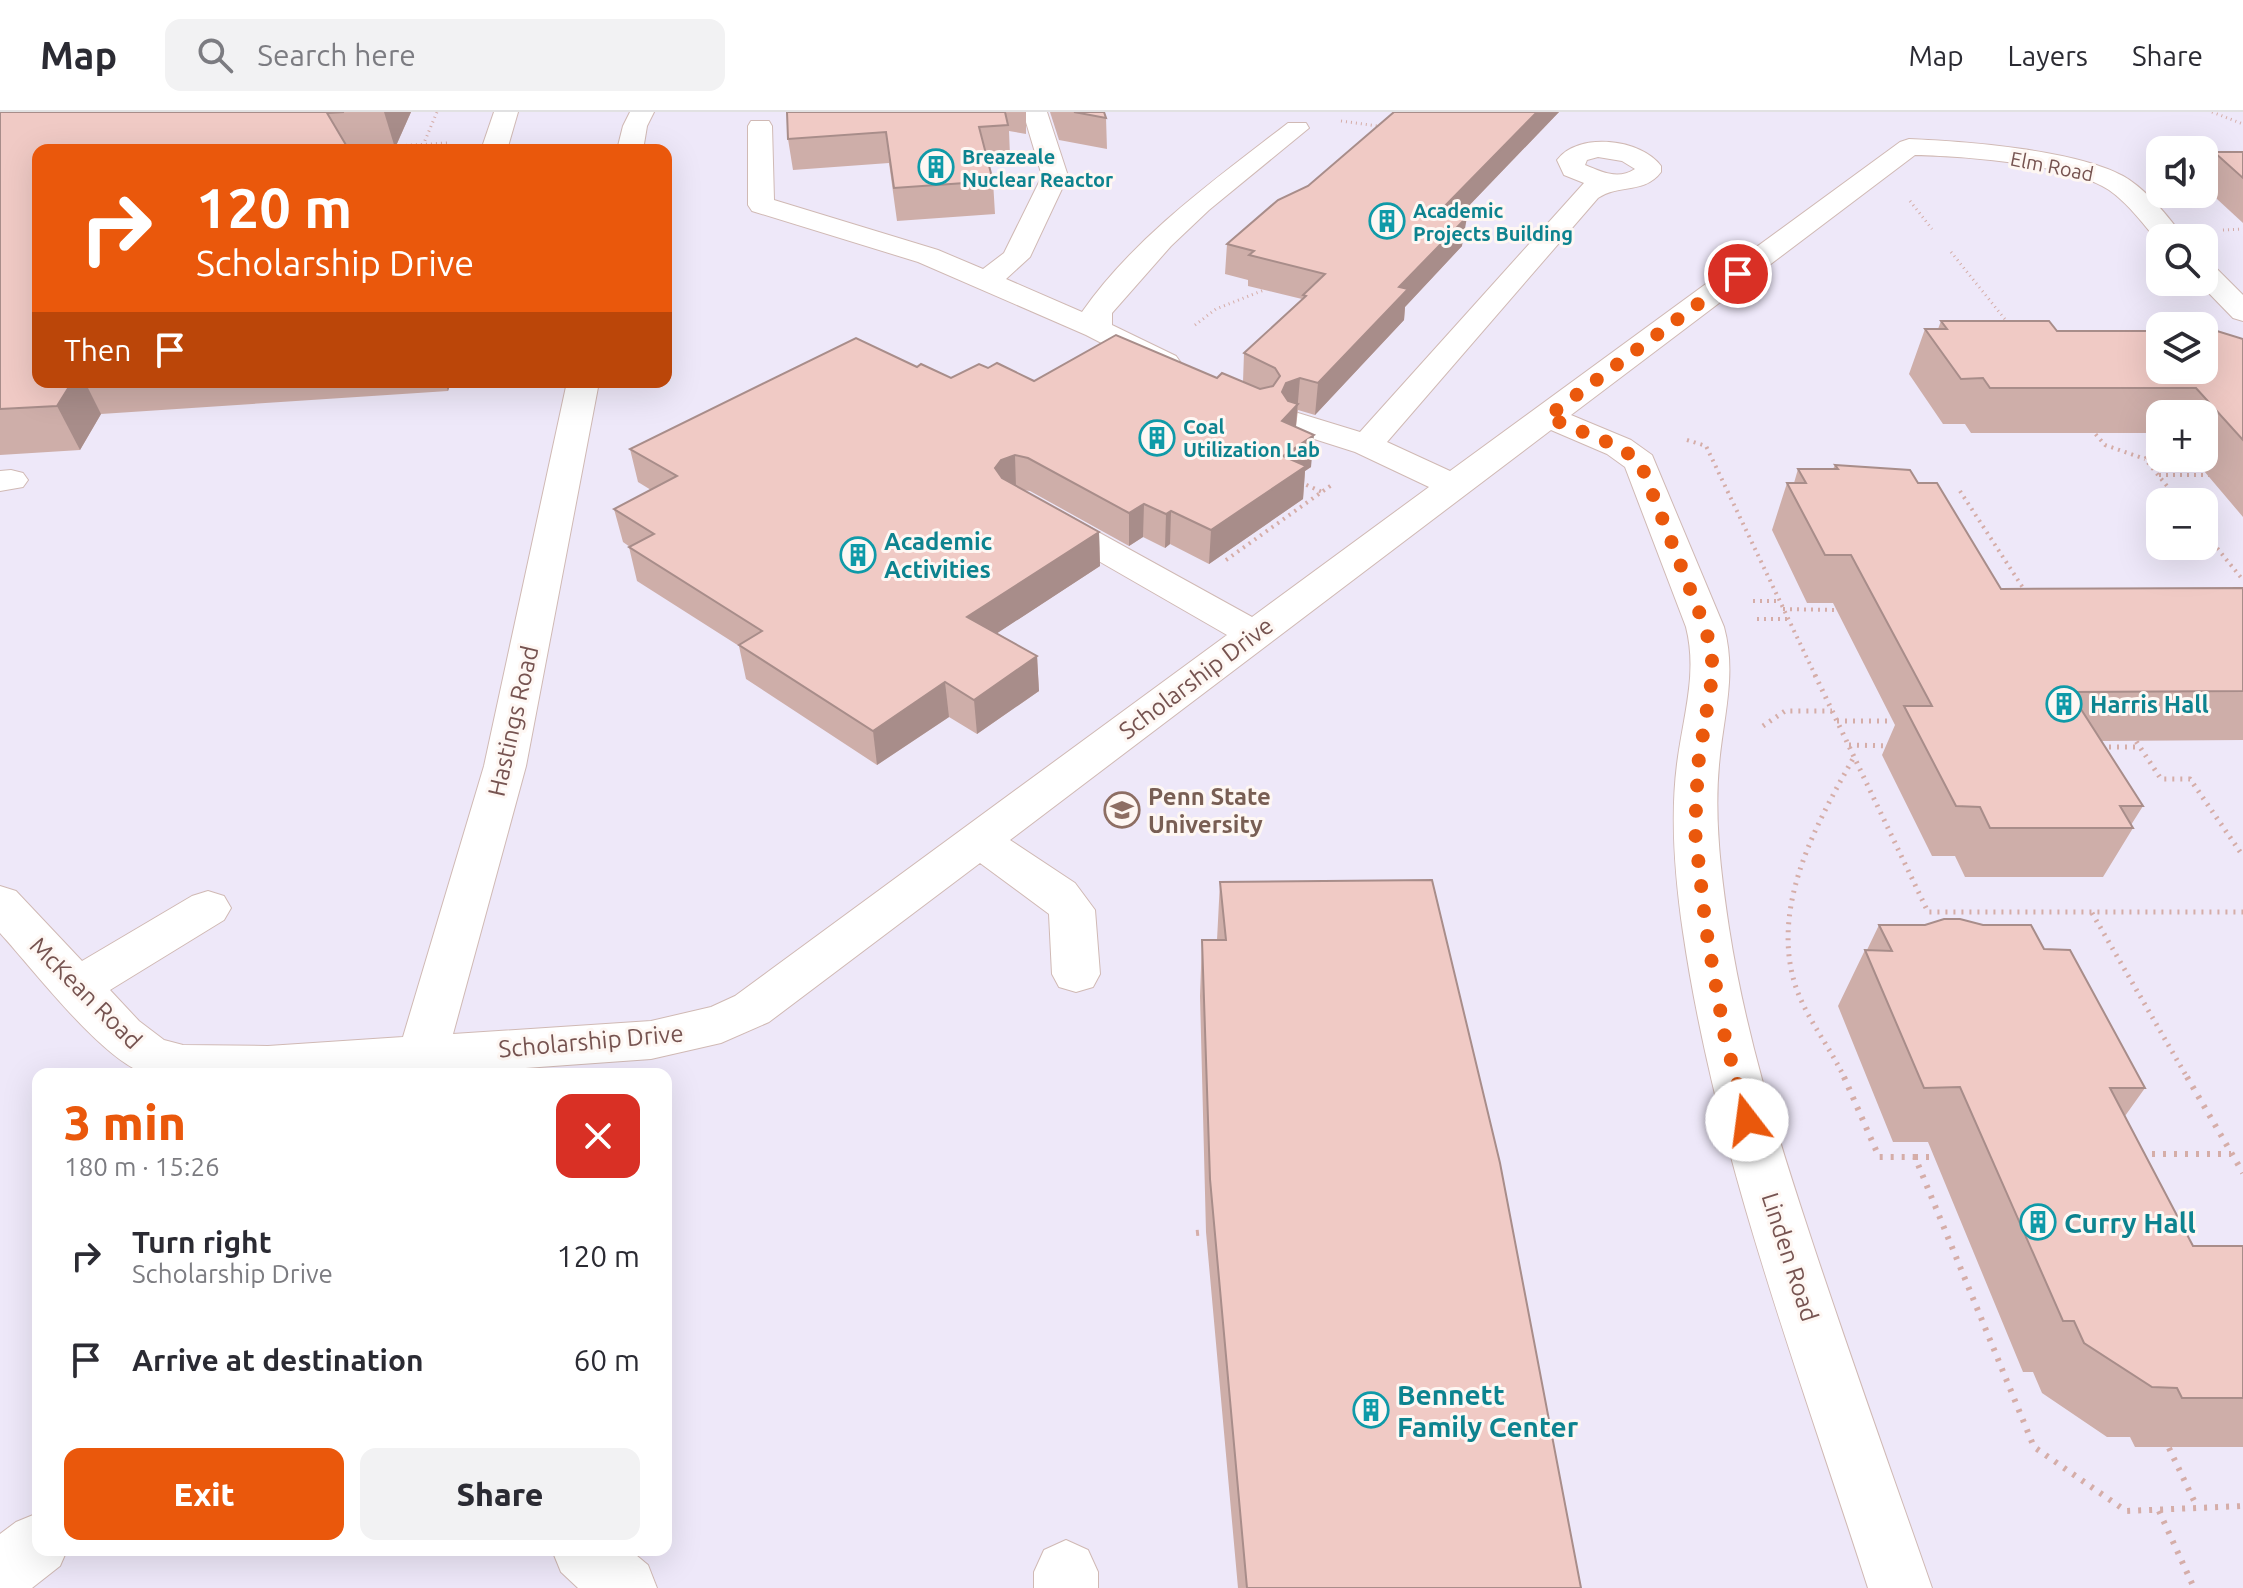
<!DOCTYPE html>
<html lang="en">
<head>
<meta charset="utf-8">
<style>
	:root { --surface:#fff; --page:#f2f2f3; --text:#2b2b33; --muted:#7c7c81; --line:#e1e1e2; --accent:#ea580c }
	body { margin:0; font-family:Ubuntu,sans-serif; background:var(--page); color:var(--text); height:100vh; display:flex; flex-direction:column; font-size:30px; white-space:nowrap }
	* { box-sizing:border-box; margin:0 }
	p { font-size:26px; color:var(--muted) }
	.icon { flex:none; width:44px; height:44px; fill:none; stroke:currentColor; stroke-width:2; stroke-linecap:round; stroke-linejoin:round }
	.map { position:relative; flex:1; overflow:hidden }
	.sheet { position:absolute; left:32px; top:956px; width:640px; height:488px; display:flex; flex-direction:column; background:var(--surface); border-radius:16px; box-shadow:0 8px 32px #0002 }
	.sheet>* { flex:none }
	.guide { position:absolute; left:32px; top:32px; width:640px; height:244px; border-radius:16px; box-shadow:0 8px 32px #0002; background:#ea580c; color:#fff; overflow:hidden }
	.fabs { position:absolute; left:2146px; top:24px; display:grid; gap:16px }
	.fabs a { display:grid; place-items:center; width:72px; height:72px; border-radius:16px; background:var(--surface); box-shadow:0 8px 32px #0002; font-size:40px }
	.pin { position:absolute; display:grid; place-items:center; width:68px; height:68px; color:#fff; margin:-34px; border:4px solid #fff; border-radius:50%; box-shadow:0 2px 8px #0007 }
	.me { position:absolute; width:88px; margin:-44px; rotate:345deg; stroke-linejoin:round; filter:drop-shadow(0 0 6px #0008) }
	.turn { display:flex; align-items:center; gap:28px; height:168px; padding:0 32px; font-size:36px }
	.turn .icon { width:104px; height:104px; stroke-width:2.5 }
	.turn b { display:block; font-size:56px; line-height:68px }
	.then { display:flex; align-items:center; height:76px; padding:0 32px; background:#0003; gap:16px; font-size:30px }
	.round { display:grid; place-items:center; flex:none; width:84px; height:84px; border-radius:16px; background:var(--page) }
	.headline { display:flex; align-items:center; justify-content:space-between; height:136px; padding:0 32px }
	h1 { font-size:48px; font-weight:800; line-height:60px; color:var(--accent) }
	.button { display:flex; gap:16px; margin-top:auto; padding:16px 32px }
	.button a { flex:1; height:92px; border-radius:16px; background:var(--accent); color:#fff; font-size:32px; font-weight:800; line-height:92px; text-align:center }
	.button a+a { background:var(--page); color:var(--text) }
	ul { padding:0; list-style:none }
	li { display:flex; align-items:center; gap:24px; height:104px; padding:0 32px }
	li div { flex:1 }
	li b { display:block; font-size:30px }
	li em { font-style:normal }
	header { display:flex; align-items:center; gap:48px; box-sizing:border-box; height:112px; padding:0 40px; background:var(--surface); border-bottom:2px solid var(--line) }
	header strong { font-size:38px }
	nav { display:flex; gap:44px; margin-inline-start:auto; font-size:28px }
	.search { width:560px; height:72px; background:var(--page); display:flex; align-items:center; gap:20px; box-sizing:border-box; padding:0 28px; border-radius:16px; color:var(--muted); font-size:30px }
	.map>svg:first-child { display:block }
	.education { fill:#eee8f9; fill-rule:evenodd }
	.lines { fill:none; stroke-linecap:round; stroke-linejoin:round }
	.minor-casing { stroke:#d0b9b4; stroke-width:2 }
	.path-far3 { stroke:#d5ada8; stroke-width:3; stroke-dasharray:1 4; stroke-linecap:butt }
	.path-far2 { stroke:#d5ada8; stroke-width:4; stroke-dasharray:2 5; stroke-linecap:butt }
	.path-far1 { stroke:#d5ada8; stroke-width:5; stroke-dasharray:2 6; stroke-linecap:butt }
	.path { stroke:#d5ada8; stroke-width:6; stroke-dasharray:3 8; stroke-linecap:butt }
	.minor { fill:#fff; fill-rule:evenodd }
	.wall { fill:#ceaea9 }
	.shaded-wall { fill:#a88d8a }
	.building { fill:#f0cac5; stroke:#a88d8a; stroke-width:2 }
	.route { stroke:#ea580c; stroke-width:14; stroke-dasharray:0 25.2 }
	.labels { text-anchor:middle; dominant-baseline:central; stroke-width:6; stroke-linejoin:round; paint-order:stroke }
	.far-culture-label { font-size:20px; font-weight:bold; fill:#0d838f; stroke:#fef7f3; text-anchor:start }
	.far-street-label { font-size:20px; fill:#765350; stroke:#fef7f3 }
	.culture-label { font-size:24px; font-weight:bold; fill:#0d838f; stroke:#fef7f3; text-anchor:start }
	.street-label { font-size:24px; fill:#765350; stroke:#fef7f3 }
	.education-label { font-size:24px; font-weight:bold; fill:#785e54; stroke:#fef7f3; text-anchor:start }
	.near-culture-label { font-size:28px; font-weight:bold; fill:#0d838f; stroke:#fef7f3; text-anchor:start }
</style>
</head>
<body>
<header>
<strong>Map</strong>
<div class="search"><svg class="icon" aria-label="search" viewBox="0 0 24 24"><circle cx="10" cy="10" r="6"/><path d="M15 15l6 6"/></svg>Search here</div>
<nav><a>Map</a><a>Layers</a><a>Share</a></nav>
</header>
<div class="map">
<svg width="2243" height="1476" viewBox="0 0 2243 1476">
	<rect width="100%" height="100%" fill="#fcf1ec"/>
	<path class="education" d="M0 0H2243V1476H0ZM38 38H666V270H38ZM2160 38H2204V82H2160ZM2160 126H2204V170H2160ZM2160 214H2204V258H2160ZM2160 302H2204V346H2160ZM2160 390H2204V434H2160ZM38 962H666V1438H38Z"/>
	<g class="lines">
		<defs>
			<g id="minor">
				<path d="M494 0H518L507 38H481Z"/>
				<path d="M630 0H654L647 14 643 38H617L623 14Z"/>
				<path d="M1023 0H1047L1068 64 1030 145 1006 167 1082 200C1134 125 1217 66 1288 11H1306L1309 16 1209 98 1171 134 1112 201V213L1176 244 1181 251 1176 258 1165 260 1154 258 1086 223 918 150 752 99 748 93V14L751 9H769L772 14 774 88 938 138 983 157 1004 141 1042 64Z"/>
				<path d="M1909 27C1964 29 2076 38 2123 64 2146 77 2169 105 2184 126H2160V132C2144 113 2129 92 2109 78 2070 52 1963 44 1915 43L1571 303 1631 328 1652 343 1724 515C1737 563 1723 605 1719 653 1714 707 1721 762 1729 816 1745 920 1776 1020 1809 1120 1848 1239 1891 1358 1932 1476H1868C1799 1261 1716 1045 1683 820 1675 765 1670 707 1677 652 1683 604 1698 562 1686 515L1625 355 1607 342 1551 318 1010 728 1075 771 1095 798 1100 862 1093 875 1076 880 1059 875 1052 862 1049 802 980 751 769 910 721 931 651 947 440 962H146C101 947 34 858 0 821V774L16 779 82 849 192 784 208 779 224 784 231 796 224 808 110 878 139 909 164 928 183 933 268 934 403 925 484 654 567 270H599L526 654 453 922 651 909 711 895 735 884 769 859 1227 523 1036 413 1030 406 1036 399 1048 395 1060 399 1252 505 1429 375 1355 340 1286 318 1282 311 1286 304 1298 301 1360 320 1584 71 1564 63 1557 48C1578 19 1642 27 1661 54V60C1645 82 1618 72 1598 86L1387 330 1450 359 1900 30ZM1598 45 1622 49 1635 57C1618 68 1602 60 1585 53L1587 48Z"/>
				<path d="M2204 151 2214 154 2243 183V209L2233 206 2198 170H2204Z"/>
				<path d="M11 358 23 361 28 368 23 375 0 379V359Z"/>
				<path d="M38 1401V1438H67L60 1454 32 1476H0V1422L16 1410Z"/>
				<path d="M1066 1428 1088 1438 1098 1460V1476H1034V1460L1044 1438Z"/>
				<path d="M552 1438H630L648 1453 657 1476H578L561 1460Z"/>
			</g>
		</defs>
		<use href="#minor" class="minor-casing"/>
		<g class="path-far3">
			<path d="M2212 0 2243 12"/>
			<path d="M1341 9 1385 15"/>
			<path d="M396 34 447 31"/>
			<path d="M421 38 437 0"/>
			<path d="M1910 89 1932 117"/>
			<path d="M2223 118 2243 117"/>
			<path d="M1951 140 2008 211"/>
			<path d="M1195 213 1216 197 1264 178"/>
		</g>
		<g class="path-far2">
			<path d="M2091 317 2105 333 2145 347"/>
			<path d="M1687 328 1706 334 1816 565"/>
			<path d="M2160 329 2145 347 2180 390"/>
			<path d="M2159 363H2213"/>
			<path d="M1300 370 1322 380"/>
			<path d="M1960 379 2027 482"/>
			<path d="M2204 420 2243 468"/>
			<path d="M1226 448 1333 372"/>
			<path d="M1753 489H1780"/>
			<path d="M1783 497 1836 498"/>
			<path d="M1757 507H1788"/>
		</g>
		<g class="path-far1">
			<path d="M1815 563 1928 800H2243"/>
			<path d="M1837 609H1893"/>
			<path d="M1763 614 1785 599H1832"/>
			<path d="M2132 623 2161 667H2190L2243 744"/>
			<path d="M1849 633 1892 634"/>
			<path d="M2101 635H2139"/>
			<path d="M2092 801 2188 967"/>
			<path d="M1845 967C1831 937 1810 911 1798 881 1767 800 1815 714 1854 645"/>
		</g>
		<g class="path">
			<path d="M1844 965 1879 1045H1915L2034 1335 2126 1399 2243 1394"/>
			<path d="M2187 965 2243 1061"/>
			<path d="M2141 1042H2231"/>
			<path d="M1915 1045H1934"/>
			<path d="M1196 1121 1206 1120"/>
			<path d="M2169 1336 2197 1395"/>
			<path d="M2159 1399 2194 1476"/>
		</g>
		<use href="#minor" class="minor"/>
	</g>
	<g class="wall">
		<path d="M0 0H411L395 36 360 38H38V270H451L448 279 101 302 80 338 0 343Z"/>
		<path d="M787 0H1026V22L1009 19 1010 44 987 46 993 69 995 102 897 109 889 51 793 58 788 27Z"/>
		<path d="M1050 0H1104L1106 6 1107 37 1059 28Z"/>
		<path d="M1394 0H1559L1460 103 1462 134 1405 195 1404 208 1315 303 1298 298 1296 315 1311 355 1305 359 1303 387 1209 452 1170 432 1165 436 1143 425 1129 434 1030 379 1023 378 1099 420 1100 454 997 521 1037 544 1039 579 977 622 949 605 877 653 746 567 739 534 637 469 629 435H630L623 430 614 397 651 378 638 370 630 337 917 255 951 266 988 256 1034 269 1217 266 1243 270 1244 241 1302 187 1248 174V168L1225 162 1227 132 1308 74Z"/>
		<path d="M2214 40H2243V111L2204 75V61Z"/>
		<path d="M1941 209 2057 219 2243 227V405L2193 346H2204V302H2160V321H1971L1965 312H1943L1909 262 1925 217H1938Z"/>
		<path d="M1835 353 1918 371 2001 477 2243 476V628L2101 629 2143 694 2131 713 2133 716 2103 765H1965L1955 744H1932L1882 643 1895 613 1833 491H1807L1772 418 1787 371H1794L1798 357H1833Z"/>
		<path d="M1220 770 1581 1476H1238L1206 1120 1200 884 1202 828H1217Z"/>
		<path d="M1879 813 2044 837 2145 976 2125 1004 2193 1134H2243V1335H2135L2130 1325H2107L2042 1281 2033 1260H2023L1928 1030H1893L1838 894 1865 838H1867Z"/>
	</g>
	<g class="shaded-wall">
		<path d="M384 0H411L395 36Z"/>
		<path d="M1537 0H1559L1436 128 1440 99Z"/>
		<path d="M1467 105 1462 134 1405 195 1404 208 1315 303 1318 271 1399 175Z"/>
		<path d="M1300 266 1295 324 1280 341 1282 280 1286 271Z"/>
		<path d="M72 270H85L101 302 80 338 57 294Z"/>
		<path d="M445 270H451L448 279Z"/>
		<path d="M1314 323 1311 355 1305 359 1303 387 1209 452 1211 418 1283 344Z"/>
		<path d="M1015 343 1016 376 997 389 995 356 1001 348Z"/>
		<path d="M1144 392 1143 425 1129 434V401Z"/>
		<path d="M1171 399 1170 432 1165 436 1166 402Z"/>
		<path d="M1099 420 1100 454 970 539 967 505Z"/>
		<path d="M1037 544 1039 579 977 622 974 588Z"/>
		<path d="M945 570 949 605 877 653 873 619Z"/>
	</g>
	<g class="building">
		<path d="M0 0H344L327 1 349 38H38V270H72L57 294 0 297Z"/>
		<path d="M787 0H1005L1008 13 979 15 993 69 894 76 886 20 788 27Z"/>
		<path d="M1074 0H1104L1106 6Z"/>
		<path d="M1394 0H1537L1440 99 1467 105 1399 175 1408 177 1318 271 1300 266 1286 271 1282 280 1288 289 1298 292 1282 309 1314 323 1283 344 1306 354 1211 418 1171 399 1166 402 1144 392 1129 401 1028 346 1015 343 1001 348 995 356 1002 366 1099 420 967 505 1037 544 974 588 945 570 873 619 739 533 762 519 629 435 654 422 614 397 677 364 630 337 856 226 917 255 921 252 951 266 979 252 988 256 997 251 1034 269 1116 223 1217 266 1222 261 1260 277 1273 274 1280 264 1275 256 1244 241 1306 184 1303 183 1325 162 1249 143 1254 139 1227 132 1278 88 1308 74Z"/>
		<path d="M2214 40H2243V66Z"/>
		<path d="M1941 209H2049L2057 219H2160V258H2204V219H2217L2243 227V328L2196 276H1990L1983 266 1961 267 1925 217H1947Z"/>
		<path d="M1835 353 1910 358 1918 371H1937L2001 477 2243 476V579L2070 580 2143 694H2120L2133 716H1990L1980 695 1956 694 1904 594H1932L1851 443H1825L1787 371H1806L1798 357H1838Z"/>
		<path d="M1432 768 1500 1051 1581 1476H1247L1210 1067 1202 828H1226L1220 770Z"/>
		<path d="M1944 807H1960L1983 813H2031L2044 837 2070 838 2145 976H2110L2193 1134H2243V1286H2182L2177 1276 2152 1275 2084 1231 2074 1209H2063L1960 975 1924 976 1865 838 1892 839 1879 813H1925Z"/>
	</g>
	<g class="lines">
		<path class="route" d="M1738 162 1547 305 1619 335 1640 350 1705 515 1712 541V566L1698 653 1695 719 1706 817 1725 926 1747 1008"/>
	</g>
	<defs>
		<symbol id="building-ring" viewBox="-11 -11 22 22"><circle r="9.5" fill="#fef7f3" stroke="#0f9aa8" stroke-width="1.5"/><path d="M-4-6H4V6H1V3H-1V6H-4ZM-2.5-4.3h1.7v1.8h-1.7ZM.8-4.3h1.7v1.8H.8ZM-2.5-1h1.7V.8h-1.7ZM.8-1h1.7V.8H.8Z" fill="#0f9aa8"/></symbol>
		<symbol id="university-ring" viewBox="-11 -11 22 22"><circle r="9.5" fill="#fef7f3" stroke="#8d6e63" stroke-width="1.5"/><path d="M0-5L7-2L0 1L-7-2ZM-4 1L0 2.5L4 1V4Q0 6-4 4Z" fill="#8d6e63"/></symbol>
	</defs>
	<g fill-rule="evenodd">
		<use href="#building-ring" x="916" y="35" width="40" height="40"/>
		<use href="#building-ring" x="1367" y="89" width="40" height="40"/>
		<use href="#building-ring" x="1137" y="306" width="40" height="40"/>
		<use href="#building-ring" x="838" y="423" width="40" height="40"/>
		<use href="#building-ring" x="2044" y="572" width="40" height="40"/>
		<use href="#university-ring" x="1102" y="678" width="40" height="40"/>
		<use href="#building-ring" x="2018" y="1090" width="40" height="40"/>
		<use href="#building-ring" x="1351" y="1278" width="40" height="40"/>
	</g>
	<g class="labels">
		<g class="far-culture-label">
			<text x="962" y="44">Breazeale<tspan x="962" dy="23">Nuclear Reactor</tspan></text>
			<text x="1413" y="98">Academic<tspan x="1413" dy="23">Projects Building</tspan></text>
			<text x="1183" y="314">Coal<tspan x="1183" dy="23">Utilization Lab</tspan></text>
		</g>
		<g class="far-street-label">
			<text transform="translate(2052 54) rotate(11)">Elm Road</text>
		</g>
		<g class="culture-label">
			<text x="884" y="429">Academic<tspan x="884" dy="28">Activities</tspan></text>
			<text x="2090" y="592">Harris Hall</text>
		</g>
		<g class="street-label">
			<text transform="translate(1196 566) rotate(-37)">Scholarship Drive</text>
			<text transform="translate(513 609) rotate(-77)">Hastings Road</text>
			<text transform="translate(86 881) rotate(45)">McKean Road</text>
			<text transform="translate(591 929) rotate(-5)">Scholarship Drive</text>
			<text transform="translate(1790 1145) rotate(72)">Linden Road</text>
		</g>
		<g class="education-label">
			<text x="1148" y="684">Penn State<tspan x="1148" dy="28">University</tspan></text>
		</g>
		<g class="near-culture-label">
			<text x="2064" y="1110">Curry Hall</text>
			<text x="1397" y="1282">Bennett<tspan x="1397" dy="32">Family Center</tspan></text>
		</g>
	</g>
</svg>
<div class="fabs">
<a><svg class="icon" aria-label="sound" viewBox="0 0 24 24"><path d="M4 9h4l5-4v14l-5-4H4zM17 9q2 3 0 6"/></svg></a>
<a><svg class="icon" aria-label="search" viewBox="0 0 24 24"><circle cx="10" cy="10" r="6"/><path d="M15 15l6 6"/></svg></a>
<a><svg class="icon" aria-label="layers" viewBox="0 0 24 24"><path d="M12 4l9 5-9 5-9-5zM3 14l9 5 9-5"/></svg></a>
<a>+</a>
<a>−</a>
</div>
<div class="pin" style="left:1738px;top:162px;background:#d93025"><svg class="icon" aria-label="arrive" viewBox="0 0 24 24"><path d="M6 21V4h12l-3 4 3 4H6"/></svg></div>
<svg class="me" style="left:1747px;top:1008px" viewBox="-20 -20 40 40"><circle r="19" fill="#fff"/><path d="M0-13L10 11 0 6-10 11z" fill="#ea580c"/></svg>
<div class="guide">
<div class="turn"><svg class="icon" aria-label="right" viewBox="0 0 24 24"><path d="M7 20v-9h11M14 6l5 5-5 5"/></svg><div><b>120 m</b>Scholarship Drive</div></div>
<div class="then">Then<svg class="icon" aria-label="arrive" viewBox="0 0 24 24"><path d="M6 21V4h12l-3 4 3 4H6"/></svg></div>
</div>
<section class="sheet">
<div class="headline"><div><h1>3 min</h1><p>180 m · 15:26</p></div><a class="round" style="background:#d93025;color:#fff"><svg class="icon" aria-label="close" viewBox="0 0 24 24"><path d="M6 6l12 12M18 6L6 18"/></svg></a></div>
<ul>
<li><svg class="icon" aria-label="right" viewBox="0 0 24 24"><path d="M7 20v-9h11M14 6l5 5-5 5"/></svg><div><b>Turn right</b><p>Scholarship Drive</p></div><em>120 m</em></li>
<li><svg class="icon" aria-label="arrive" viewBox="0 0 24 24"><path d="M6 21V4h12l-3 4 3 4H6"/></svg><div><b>Arrive at destination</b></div><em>60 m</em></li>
</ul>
<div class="button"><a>Exit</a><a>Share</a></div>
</section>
</div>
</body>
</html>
